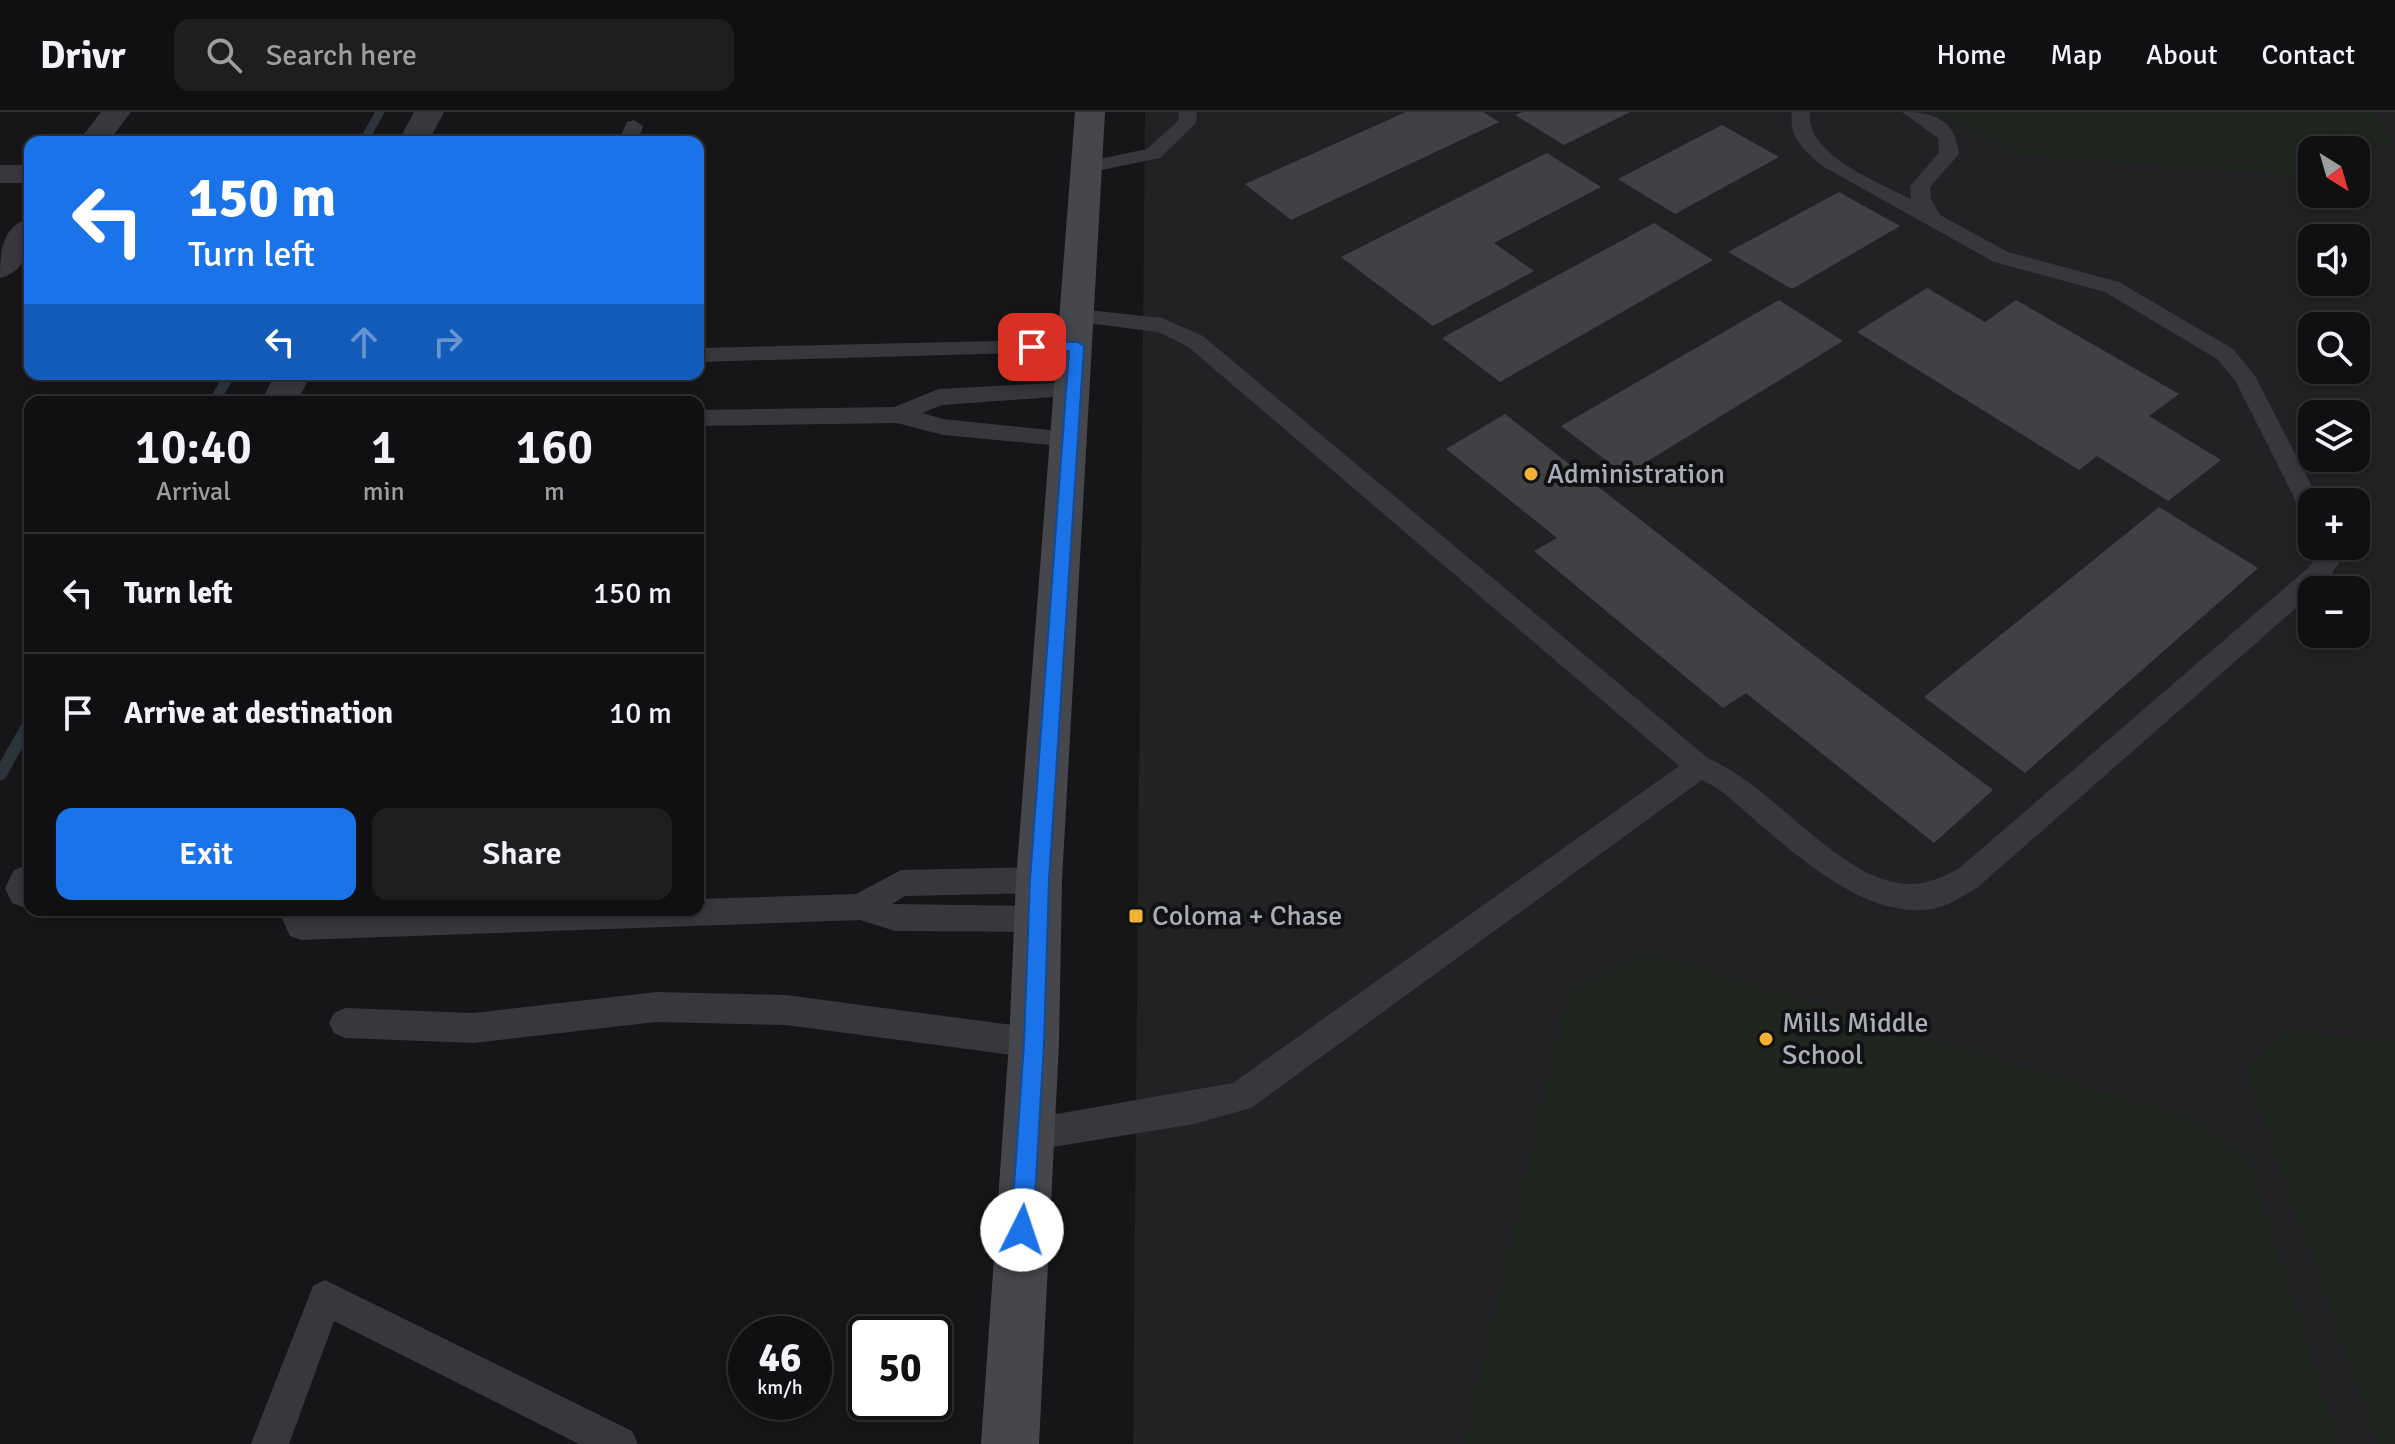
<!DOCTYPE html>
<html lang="en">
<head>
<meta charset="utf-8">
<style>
	:root { --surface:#101012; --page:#1e1e20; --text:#f1f3f6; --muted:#9c9d9f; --line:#303032; --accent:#1a73e8 }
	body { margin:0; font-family:Signika,sans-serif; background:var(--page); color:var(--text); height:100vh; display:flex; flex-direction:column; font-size:30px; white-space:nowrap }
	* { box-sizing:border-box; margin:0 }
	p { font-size:26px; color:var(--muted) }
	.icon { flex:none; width:44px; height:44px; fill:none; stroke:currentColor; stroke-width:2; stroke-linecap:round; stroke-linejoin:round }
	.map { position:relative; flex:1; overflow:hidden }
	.side { position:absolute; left:24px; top:284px; width:680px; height:520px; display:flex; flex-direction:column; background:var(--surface); border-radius:16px; box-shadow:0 4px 12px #0003,0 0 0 2px var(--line) }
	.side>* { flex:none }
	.guide { position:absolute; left:24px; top:24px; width:680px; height:244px; border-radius:16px; box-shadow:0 4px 12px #0003,0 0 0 2px var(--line); background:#1a73e8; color:#fff; overflow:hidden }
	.needle { width:52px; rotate:143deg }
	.fabs { position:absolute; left:2298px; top:24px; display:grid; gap:16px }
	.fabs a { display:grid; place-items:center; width:72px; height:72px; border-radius:16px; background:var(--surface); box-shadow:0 4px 12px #0003,0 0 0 2px var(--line); font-size:40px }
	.speed { position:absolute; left:728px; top:1204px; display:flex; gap:16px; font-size:40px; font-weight:700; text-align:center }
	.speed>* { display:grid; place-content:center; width:104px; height:104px; border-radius:50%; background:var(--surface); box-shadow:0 4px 12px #0003,0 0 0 2px var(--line); line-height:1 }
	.speed small { font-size:20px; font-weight:400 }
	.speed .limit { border:4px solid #111; border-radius:12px; background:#fff; color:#111 }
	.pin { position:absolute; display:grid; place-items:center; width:68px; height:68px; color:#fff; margin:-34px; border-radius:16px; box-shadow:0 4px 12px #0006 }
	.me { position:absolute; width:88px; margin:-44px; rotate:4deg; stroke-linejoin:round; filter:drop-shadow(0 0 6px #0008) }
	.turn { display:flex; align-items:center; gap:28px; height:168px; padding:0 32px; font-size:36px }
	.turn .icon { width:104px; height:104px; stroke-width:2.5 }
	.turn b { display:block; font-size:56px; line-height:68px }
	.lanes { display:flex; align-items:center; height:76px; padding:0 32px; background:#0003; justify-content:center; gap:40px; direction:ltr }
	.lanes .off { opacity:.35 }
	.eta { display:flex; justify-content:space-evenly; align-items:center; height:136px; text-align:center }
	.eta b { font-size:48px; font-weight:600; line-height:56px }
	.cta { display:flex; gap:16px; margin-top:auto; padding:16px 32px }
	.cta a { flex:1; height:92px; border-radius:16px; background:var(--accent); color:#fff; font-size:32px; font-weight:600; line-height:92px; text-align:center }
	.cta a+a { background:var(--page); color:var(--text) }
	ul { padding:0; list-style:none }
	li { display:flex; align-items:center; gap:24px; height:120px; padding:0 32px; border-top:2px solid var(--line) }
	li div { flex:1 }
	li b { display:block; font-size:30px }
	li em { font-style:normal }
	header { display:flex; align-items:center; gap:48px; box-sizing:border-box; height:112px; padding:0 40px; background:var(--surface); border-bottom:2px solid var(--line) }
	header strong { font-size:38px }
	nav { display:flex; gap:44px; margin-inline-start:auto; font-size:28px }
	.search { width:560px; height:72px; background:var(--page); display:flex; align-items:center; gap:20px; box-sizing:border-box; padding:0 28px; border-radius:16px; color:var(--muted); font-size:30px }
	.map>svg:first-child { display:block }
	.built { fill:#222225; fill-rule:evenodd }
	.green { fill:#1e261f }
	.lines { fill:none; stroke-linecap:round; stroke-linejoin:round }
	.stream { fill:#2c353c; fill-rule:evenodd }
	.building { fill:#404145 }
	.service { fill:#37383d; fill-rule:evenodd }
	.minor { fill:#37383d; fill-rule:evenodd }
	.tertiary { fill:#37383d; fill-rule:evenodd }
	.secondary { fill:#45474d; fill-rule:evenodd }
	.route { fill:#1a73e8; stroke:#114b97; stroke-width:2 }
	.poi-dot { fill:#f2b134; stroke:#111113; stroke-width:3 }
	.labels { text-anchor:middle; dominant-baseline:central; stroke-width:8; stroke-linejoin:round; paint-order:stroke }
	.poi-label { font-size:28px; fill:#a8adb8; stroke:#111113; text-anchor:start }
</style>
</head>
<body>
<header>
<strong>Drivr</strong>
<div class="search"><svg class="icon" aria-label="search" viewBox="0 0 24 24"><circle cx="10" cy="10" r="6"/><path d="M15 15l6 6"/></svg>Search here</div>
<nav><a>Home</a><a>Map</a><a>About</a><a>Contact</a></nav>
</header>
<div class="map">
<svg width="2395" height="1332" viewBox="0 0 2395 1332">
	<rect width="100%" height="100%" fill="#161618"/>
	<path class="built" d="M1145 0H2395V1332H1133ZM2312 38H2356V82H2312ZM2312 126H2356V170H2312ZM2312 214H2356V258H2312ZM2312 302H2356V346H2312ZM2312 390H2356V434H2312ZM2312 478H2356V522H2312Z"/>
	<g class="green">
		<path d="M1934 0H2373L2393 32 2353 31 2376 69 2356 68V38H2312V65L2020 43Z"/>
		<path d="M1646 840 2190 1006 2249 1046 2340 1332H1464L1567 882Z"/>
		<path d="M2286 920 2395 930V1332H2377L2245 957Z"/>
	</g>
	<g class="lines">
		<g class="stream">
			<path d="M375 0H385L368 30H358Z"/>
			<path d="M224 262H236L220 290H208Z"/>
			<path d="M30 604V622L5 667 0 669V650L25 606Z"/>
		</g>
	</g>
	<g class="building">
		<path d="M1406 0H1483L1499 10 1291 108 1245 72Z"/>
		<path d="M1522 0H1630L1564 33 1515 3Z"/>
		<path d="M1722 13 1779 45 1675 102 1618 67Z"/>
		<path d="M1547 41 1601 75 1494 131 1534 159 1433 214 1341 145Z"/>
		<path d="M1839 80 1900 114 1792 177 1728 140Z"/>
		<path d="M1654 111 1713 148 1500 270 1442 226Z"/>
		<path d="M1927 176 1985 210 2016 188 2179 282 2149 304 2221 348 2168 389 2097 344 2079 358 1857 220Z"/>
		<path d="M1779 188 1843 229 1625 363 1561 314Z"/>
		<path d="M1505 302 1806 537 1993 678 1934 731 1746 581 1723 596 1534 439 1557 426 1446 337Z"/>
		<path d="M2159 395 2258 456 2025 661 1924 585Z"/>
	</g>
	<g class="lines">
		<g class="service">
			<path d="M1179 0H1197L1196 11 1160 46 1087 61 1077 55 1080 51 1147 37 1178 9Z"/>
			<path d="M1792 0H1810C1805 43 1879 70 1911 87L1910 74 1939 41 1938 26 1902 0C1934 0 1955 7 1959 42L1930 75 1931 87 1940 103 2008 140 2119 170 2233 237 2255 264 2320 390H2312V406L2303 403 2235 268 2217 247 2105 180 1994 150 1824 55C1806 40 1788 26 1792 0Z"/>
			<path d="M634 8 643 14 638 30H618L627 10Z"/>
			<path d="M1078 197 1162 206 1203 224 1709 647C1774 674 1837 766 1905 772 1925 773 1941 766 1958 757L2308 456 2318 443 2317 434H2341L2343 445 2326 470 2312 478V482L1978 775C1966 782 1953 791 1940 795 1861 817 1773 720 1717 676L1702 668 1251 996 1194 1012 1028 1039 1016 1035 1012 1023 1016 1011 1028 1007 1233 971 1679 654 1187 234 1158 220 1070 209 1067 204 1070 199Z"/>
			<path d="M1077 227 1085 229 1088 234 1085 239 698 250V236Z"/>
			<path d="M1073 270 1081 273 1084 278 1081 283 942 293 922 301 943 307 1079 321 1083 327 1079 333 1071 335 943 323 897 311 698 314V298L894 295 939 277Z"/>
			<path d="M1039 755 1049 759 1054 768 1049 777 1039 781 905 784 892 792 1038 794 1049 797 1053 807 1049 817 1038 820 895 819 860 808 301 828 290 824 278 798H698V787L856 782 901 758Z"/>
			<path d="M656 880 786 883 1034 916 1045 920 1050 931 1045 942 1034 946 786 913 656 910 474 931 345 926 334 921 329 911 334 901 345 896 474 901Z"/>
			<path d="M325 1168 632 1319 638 1332H579L334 1209 289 1332H251L313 1174Z"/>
		</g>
		<g class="minor">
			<path d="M414 0H444L428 30H398Z"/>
			<rect x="0" y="53" width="30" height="18"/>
			<path d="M275 262H311L297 290H261Z"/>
			<path d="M30 752V796L28 797 12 791 5 776 14 758Z"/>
		</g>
		<g class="tertiary">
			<path d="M101 0H131L108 30H78Z"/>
			<path d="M30 106C30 131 29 159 0 166 0 141 1 114 30 106Z"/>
		</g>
		<path class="secondary" d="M1075 0H1105L1062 768 1059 931 1039 1332H981L1009 931 1016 768Z"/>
	</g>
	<path class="route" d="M1077 230 1084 234 1049 768 1044 931 1033 1118 1030 1125 1022 1129 1014 1125 1011 1118 1024 931 1030 768 1069 239 1032 240 1025 235 1032 230Z"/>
	<g class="poi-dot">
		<circle cx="1531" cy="362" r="8"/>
		<rect x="1128" y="796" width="16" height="16" rx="4"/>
		<circle cx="1766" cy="927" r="8"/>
	</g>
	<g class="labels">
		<g class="poi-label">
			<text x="1547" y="362">Administration</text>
			<text x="1152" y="804">Coloma + Chase</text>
			<text x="1782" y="911">Mills Middle<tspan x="1782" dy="32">School</tspan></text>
		</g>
	</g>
</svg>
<div class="fabs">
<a><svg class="needle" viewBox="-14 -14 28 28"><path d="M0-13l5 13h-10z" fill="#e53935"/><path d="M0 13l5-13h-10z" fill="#9c9d9f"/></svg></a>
<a><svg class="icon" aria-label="sound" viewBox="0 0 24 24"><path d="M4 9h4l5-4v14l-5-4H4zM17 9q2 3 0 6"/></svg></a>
<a><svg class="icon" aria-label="search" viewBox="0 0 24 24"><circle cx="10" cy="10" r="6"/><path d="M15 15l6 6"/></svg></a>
<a><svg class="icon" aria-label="layers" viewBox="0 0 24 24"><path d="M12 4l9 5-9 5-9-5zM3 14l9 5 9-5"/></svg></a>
<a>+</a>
<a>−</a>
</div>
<div class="speed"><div>46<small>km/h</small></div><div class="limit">50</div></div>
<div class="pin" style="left:1032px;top:235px;background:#d93025"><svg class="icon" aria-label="arrive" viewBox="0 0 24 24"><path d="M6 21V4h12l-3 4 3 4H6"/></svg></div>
<svg class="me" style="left:1022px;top:1118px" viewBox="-20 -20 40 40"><circle r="19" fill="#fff"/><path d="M0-13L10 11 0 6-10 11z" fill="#1a73e8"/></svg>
<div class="guide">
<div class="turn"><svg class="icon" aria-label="left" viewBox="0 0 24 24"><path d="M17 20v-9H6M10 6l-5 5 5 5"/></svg><div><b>150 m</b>Turn left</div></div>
<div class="lanes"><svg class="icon" aria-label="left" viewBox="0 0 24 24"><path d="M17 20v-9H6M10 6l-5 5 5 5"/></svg><svg class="icon off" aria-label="ahead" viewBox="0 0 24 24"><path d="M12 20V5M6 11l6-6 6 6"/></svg><svg class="icon off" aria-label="right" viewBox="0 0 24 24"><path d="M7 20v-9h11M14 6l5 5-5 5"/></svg></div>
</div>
<section class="side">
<div class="eta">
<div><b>10:40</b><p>Arrival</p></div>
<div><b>1</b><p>min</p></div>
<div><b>160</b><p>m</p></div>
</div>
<ul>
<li><svg class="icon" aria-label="left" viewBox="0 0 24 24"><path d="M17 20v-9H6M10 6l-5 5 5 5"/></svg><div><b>Turn left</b></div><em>150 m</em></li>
<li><svg class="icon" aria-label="arrive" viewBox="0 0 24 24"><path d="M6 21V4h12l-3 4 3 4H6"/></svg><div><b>Arrive at destination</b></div><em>10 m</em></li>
</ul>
<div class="cta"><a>Exit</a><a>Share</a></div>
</section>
</div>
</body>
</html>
